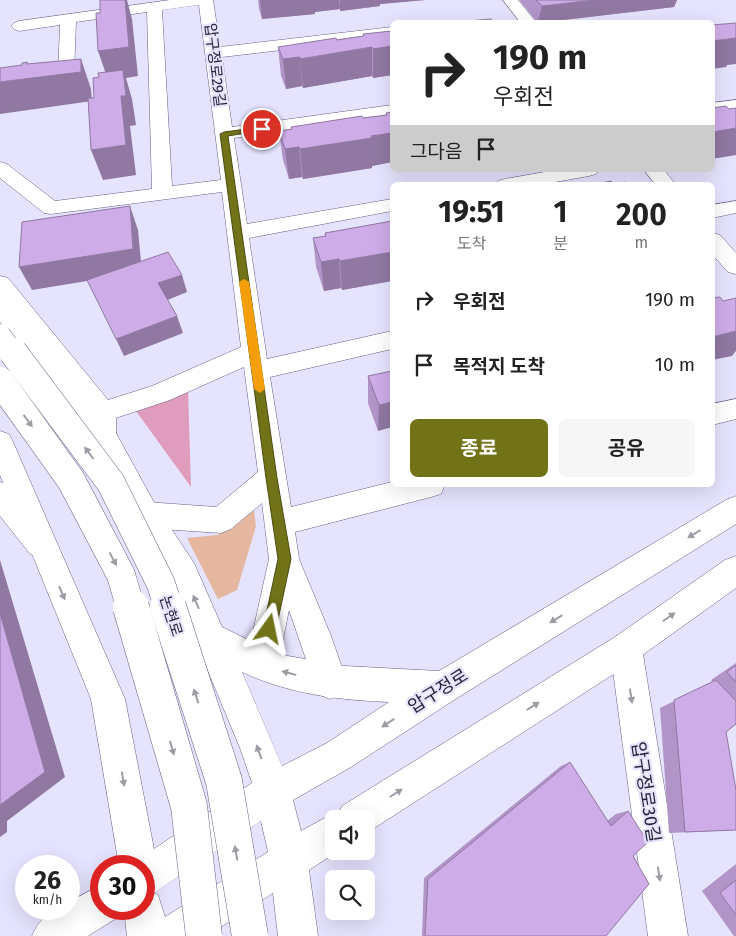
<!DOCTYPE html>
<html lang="ko">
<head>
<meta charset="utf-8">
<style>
	:root { --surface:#fff; --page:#f6f6f6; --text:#222; --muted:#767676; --accent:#727319 }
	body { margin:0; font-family:"Fira Sans","Noto Sans KR",sans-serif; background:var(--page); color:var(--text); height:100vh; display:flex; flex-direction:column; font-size:19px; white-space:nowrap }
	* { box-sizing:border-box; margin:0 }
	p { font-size:16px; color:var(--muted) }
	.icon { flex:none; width:28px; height:28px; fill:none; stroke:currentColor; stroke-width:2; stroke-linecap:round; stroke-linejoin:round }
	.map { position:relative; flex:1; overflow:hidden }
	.sheet { position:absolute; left:390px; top:182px; width:325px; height:305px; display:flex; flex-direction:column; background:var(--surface); border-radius:8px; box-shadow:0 5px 20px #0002 }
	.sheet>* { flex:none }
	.hud { position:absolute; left:390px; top:20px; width:325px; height:152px; border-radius:8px; box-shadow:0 5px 20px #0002; background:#fff; color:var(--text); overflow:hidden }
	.fabs { position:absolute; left:325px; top:810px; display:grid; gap:10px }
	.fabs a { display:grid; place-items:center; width:50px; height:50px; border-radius:8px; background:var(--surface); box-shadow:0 5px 20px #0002; font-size:25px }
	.speed { position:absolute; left:15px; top:855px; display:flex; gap:10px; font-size:25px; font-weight:700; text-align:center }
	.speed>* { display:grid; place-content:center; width:65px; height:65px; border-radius:50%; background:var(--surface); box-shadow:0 5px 20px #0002; line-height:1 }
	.speed small { font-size:12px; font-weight:400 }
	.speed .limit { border:8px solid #d22; background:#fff; color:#111 }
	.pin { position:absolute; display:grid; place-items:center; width:42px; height:42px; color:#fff; margin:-21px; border:2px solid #fff; border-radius:50%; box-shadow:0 1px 5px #0007 }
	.me { position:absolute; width:55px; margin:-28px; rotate:12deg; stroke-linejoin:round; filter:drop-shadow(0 0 4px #0008) }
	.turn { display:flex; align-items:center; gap:18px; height:105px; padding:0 20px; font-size:22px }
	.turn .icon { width:65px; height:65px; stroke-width:2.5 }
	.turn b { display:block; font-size:35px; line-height:42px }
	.then { display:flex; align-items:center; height:48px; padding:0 20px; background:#0003; gap:10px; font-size:19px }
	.eta { display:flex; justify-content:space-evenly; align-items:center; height:85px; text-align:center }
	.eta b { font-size:30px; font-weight:700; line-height:35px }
	.action { display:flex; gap:10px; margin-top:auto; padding:10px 20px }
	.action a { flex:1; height:58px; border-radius:8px; background:var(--accent); color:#fff; font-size:20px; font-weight:700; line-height:58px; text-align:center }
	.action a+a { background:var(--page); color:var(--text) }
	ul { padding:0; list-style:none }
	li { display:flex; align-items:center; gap:15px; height:65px; padding:0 20px }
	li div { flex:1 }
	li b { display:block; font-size:19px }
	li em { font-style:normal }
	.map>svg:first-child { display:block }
	.green { fill:#e5b79e }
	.water { fill:#e09cbc }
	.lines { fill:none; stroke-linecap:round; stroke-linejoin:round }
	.minor-casing { stroke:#656085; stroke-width:1 }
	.major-casing { stroke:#656085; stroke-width:1 }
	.minor { fill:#fff; fill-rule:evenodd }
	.major { fill:#fff; fill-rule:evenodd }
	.major-bridge-far2-casing { stroke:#656085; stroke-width:22; stroke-linecap:butt }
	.major-bridge-far1-casing { stroke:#656085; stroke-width:29; stroke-linecap:butt }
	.major-bridge-casing { stroke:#656085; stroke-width:37; stroke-linecap:butt }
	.major-bridge-far2 { stroke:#fff; stroke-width:21 }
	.major-bridge-far1 { stroke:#fff; stroke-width:28 }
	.major-bridge { stroke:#fff; stroke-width:36 }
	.wall { fill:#b194c8 }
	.shaded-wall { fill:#9078a2 }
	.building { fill:#ceace8; stroke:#9078a2 }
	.oneway { fill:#9d9ca4 }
	.route { fill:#727319; stroke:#4a4b10 }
	.slow { fill:#f59e0b }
	.labels { text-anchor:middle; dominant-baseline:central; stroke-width:4.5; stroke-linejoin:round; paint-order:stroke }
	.street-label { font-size:15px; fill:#262434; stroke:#e5e3fd }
	.near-street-label { font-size:18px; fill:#262434; stroke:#e5e3fd }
</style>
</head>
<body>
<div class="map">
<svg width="736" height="936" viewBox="0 0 736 936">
	<rect width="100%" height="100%" fill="#e5e3fd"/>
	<path class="green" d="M253 503 256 526 237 590 218 599 187 538 218 535Z"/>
	<path class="water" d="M188 390 191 487 136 411Z"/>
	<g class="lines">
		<defs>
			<g id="minor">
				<path d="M170 0H213L220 47 392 27V37L222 57 232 127 392 105V115L234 138 247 224 392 199V211L249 238 267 359 392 331V349L270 377 291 507 392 482V485H445L441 494 431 497 295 532 299 559 331 636 347 682 342 694 330 699 318 694 289 610 278 663 274 675 262 679 250 675 246 663 269 559 262 503 231 529 221 533 146 528 136 524 132 515 136 506 146 502 216 507 258 472 244 367 170 400 116 418V434L112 442 103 445 94 442 90 434V414L0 300V276L8 278 108 400 152 386 241 347 222 192 51 214 44 213 0 178V162L7 164 55 201 152 189 147 12 76 22 74 75 72 79H60L58 75 60 25 19 31 14 29 11 26 14 23 19 21ZM199 5 221 180 172 186 162 10Z"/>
				<path d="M503 0H518L536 22H520Z"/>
				<path d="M736 100V110L712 113V103Z"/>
				<path d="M556 170H599L596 174 589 176 538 185H495L498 181 505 179Z"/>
				<path d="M644 170H664L676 185H656Z"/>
				<path d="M736 201V213L712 218V205Z"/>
				<path d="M712 233 720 235 736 253V274L728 272 712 254Z"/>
				<path d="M736 399V419L712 425V404Z"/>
				<path d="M0 482 10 485 50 534 55 544 50 554 40 557 30 554 0 516Z"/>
				<path d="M626 632 637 637 642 648 688 936H648L610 648 615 637Z"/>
			</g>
			<g id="major">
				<path d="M0 298 8 300 112 426 156 506 194 563 222 627 269 650 288 656 345 666 439 671 726 500 736 496V524L454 700 351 767 293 800 301 831 334 813 338 815 342 806 615 637 725 560 736 556V588L637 659 368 832 366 833V819H334V851H338L309 870 318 936H278L273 893 207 936H127L124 909H144V866H119L91 699 0 475V431L9 434 13 442 125 699 154 849 252 783 240 748 171 582 136 524 94 442 0 322ZM242 672C289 694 338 700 389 702L327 743 282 766ZM261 821 268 852 165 917 158 895 154 893Z"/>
				<path d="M101 885V909H119L115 919 88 936H32C39 919 50 909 69 909V902Z"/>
			</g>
		</defs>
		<use href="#minor" class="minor-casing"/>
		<use href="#major" class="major-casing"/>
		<use href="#minor" class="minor"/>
		<use href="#major" class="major"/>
		<defs>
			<path id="major-bridge-far2" d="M0 335 14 354"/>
			<g id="major-bridge-far1">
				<path d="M13 352 111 483 161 584 169 609"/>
				<path d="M0 381 71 480 121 575 131 609"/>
			</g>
			<g id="major-bridge">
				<path d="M131 607 189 806 204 936"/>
				<path d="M168 607 224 781 250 936"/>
			</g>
		</defs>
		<use href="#major-bridge-far2" class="major-bridge-far2-casing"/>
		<use href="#major-bridge-far1" class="major-bridge-far1-casing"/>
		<use href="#major-bridge" class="major-bridge-casing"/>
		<use href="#major-bridge-far2" class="major-bridge-far2"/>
		<use href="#major-bridge-far1" class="major-bridge-far1"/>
		<use href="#major-bridge" class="major-bridge"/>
	</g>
	<g class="wall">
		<path d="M258 0H425L380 4V6L340 11V9L315 12V14L262 19 259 9Z"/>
		<path d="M519 0H677L674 7 546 22H537Z"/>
		<path d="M392 31V75L373 78 372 76 303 88 302 86 286 89 281 76 278 47 363 36V34Z"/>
		<path d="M386 113 392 133V162L372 166V168L303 179 302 177 289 179 283 160 279 131 292 129 291 127 386 115Z"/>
		<path d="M392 221V281L342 290 341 288 324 291 316 267 313 238 325 236V233Z"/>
		<path d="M392 371 378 431 368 403V376Z"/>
		<path d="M736 663V724L726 732 736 830 669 833 660 708 713 682 711 680Z"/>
		<path d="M570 762 607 821 616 814 628 811 633 856 606 936H422L424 878 561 766Z"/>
		<path d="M736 864V936H734L702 891Z"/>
	</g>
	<g class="shaded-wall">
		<path d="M125 0H127L132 19 138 76 126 78 132 99 136 125 130 126 136 175 103 180 91 150 108 80 98 51Z"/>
		<path d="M260 0H339L340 9 315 12V14L262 19Z"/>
		<path d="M340 0H425L380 4V6L340 11Z"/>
		<path d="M595 0H677L674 7 546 22H538L542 6Z"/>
		<path d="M736 38V64L727 65 726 67 712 69V41Z"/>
		<path d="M392 46V75L373 78V49Z"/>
		<path d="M372 47V76L303 88 300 59Z"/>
		<path d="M300 57 302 86 286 89 283 59Z"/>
		<path d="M81 59 91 89 92 101 0 114V82L27 64V62L34 78Z"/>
		<path d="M736 128V155L712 159V132Z"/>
		<path d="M392 133V162L372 166V168L303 179 300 149Z"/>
		<path d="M299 147 302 177 289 179 285 149Z"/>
		<path d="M130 206 138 230 142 272 32 290 19 267Z"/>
		<path d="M392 252V281L342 290 340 261Z"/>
		<path d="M339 259 341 288 324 291 321 262Z"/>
		<path d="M182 275 187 292 165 301 158 283Z"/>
		<path d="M177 316 183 333 124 356 116 339Z"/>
		<path d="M736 331V351L735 352 732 356 712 360V337Z"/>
		<path d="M392 402V427L378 431 379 405Z"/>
		<path d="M0 560 65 777 7 821V832L0 837Z"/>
	</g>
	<g class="building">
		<path d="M100 0H125L129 47 98 51 96 13H100Z"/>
		<path d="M536 0H595L542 6Z"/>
		<path d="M491 19 493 22H457Z"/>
		<path d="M736 23V38L712 41V25Z"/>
		<path d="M392 31V46L373 49 372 47 300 59V57L283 59 278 47 336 38 337 40 364 36 363 34Z"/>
		<path d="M81 59V72L0 82V68L22 65V63L27 62V64Z"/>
		<path d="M123 70 126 96H121L126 145 91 150 88 98H94L93 78 99 77 98 73Z"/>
		<path d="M726 106 729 109 736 108V128L712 132V108Z"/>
		<path d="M392 112V133L371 136 372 138 300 149 299 147 285 149 279 131 292 129 291 127 362 116 363 118 387 115 386 113Z"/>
		<path d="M611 181 613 184 625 182 628 185H591Z"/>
		<path d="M130 206 133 249 19 267 22 222Z"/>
		<path d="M392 221V252L340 261 339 259 321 262 313 238 326 236 325 233Z"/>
		<path d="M168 252 182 275 158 283 177 316 116 339 87 280Z"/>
		<path d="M720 297 723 301 736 298V331L712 337V298Z"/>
		<path d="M392 371V402L379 405 368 376Z"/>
		<path d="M0 613 45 772 0 805Z"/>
		<path d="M736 665V682L727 672Z"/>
		<path d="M716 680 736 701V724L726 732 736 790V830L685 832 674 700Z"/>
		<path d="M570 762 611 826 628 811 648 842 633 856 649 884 606 936H425L428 879Z"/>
		<path d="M736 880V915L720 893Z"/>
	</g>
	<defs><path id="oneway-solid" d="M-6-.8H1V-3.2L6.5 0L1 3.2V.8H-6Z" transform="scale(1.25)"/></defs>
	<g class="oneway">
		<use href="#oneway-solid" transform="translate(28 421) rotate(54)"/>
		<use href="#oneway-solid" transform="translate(89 453) rotate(-127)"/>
		<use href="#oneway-solid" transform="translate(694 534) rotate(149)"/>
		<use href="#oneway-solid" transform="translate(113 559) rotate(62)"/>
		<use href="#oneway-solid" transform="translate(62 593) rotate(67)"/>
		<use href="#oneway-solid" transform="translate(196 602) rotate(-113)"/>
		<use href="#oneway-solid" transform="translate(669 617) rotate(-35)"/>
		<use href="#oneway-solid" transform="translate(556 619) rotate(149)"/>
		<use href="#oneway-solid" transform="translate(289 673) rotate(-165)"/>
		<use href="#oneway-solid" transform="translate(196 696) rotate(-108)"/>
		<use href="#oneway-solid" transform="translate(631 696) rotate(81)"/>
		<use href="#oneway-solid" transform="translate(533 706) rotate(-32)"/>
		<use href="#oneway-solid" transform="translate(388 723) rotate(147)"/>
		<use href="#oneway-solid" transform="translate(172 748) rotate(74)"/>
		<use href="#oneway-solid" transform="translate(259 752) rotate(-110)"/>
		<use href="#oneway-solid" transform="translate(123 779) rotate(80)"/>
		<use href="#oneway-solid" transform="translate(396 793) rotate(-32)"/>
		<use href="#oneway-solid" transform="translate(236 853) rotate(-100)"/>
		<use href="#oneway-solid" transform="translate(659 874) rotate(81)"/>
	</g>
	<path class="route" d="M262 127H264V130L228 136 277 478 291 559 276 629 274 633 269 635 265 633 263 629 278 559 266 478 220 134 224 132Z"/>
	<path class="slow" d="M244 279 249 282 265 389 260 393 254 389 239 282Z"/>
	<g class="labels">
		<g class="street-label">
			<text transform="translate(215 65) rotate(83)">압구정로29길</text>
			<text transform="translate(171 616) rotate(72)">논현로</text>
		</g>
		<g class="near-street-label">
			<text transform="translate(438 691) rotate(-32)">압구정로</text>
			<text transform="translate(646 792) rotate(81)">압구정로30길</text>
		</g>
	</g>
</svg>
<div class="fabs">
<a><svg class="icon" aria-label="sound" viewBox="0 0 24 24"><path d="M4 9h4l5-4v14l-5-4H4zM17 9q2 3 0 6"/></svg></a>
<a><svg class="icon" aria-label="search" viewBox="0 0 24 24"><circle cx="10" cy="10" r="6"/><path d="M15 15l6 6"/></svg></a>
</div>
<div class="speed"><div>26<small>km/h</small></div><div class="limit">30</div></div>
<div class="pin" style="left:262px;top:129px;background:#d93025"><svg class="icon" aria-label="arrive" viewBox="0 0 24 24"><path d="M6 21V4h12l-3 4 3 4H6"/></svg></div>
<svg class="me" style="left:269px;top:629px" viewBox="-20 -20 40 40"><path d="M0-17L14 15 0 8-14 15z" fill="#727319" stroke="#fff" stroke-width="4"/></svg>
<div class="hud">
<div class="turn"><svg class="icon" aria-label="right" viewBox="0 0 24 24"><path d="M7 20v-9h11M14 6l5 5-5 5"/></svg><div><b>190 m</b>우회전</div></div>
<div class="then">그다음<svg class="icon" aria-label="arrive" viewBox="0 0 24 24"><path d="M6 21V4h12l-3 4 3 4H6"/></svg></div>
</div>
<section class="sheet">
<div class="eta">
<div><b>19:51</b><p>도착</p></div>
<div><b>1</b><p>분</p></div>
<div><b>200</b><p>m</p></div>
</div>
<ul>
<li><svg class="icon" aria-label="right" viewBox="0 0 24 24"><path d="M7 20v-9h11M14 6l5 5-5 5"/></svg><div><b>우회전</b></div><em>190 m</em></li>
<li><svg class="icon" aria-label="arrive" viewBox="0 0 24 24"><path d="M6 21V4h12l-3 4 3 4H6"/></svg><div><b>목적지 도착</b></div><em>10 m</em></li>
</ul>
<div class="action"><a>종료</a><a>공유</a></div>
</section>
</div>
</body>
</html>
